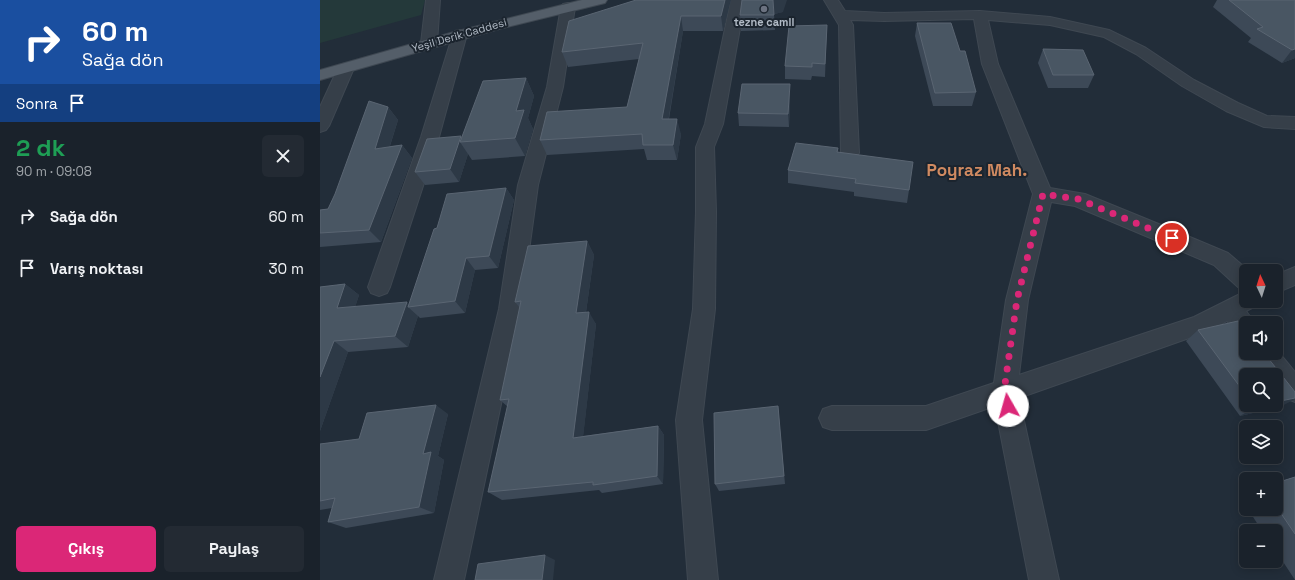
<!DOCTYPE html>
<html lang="tr">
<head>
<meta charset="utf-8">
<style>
	:root { --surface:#1a222b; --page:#232a33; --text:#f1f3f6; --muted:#9fa4a9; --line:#383f47; --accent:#db2777 }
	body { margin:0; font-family:"Space Grotesk",sans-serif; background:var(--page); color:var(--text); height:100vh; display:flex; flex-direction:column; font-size:15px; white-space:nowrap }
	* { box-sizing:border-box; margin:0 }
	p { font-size:13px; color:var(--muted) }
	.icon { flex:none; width:22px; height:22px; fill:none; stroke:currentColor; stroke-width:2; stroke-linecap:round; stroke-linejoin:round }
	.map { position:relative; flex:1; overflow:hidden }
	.panel { display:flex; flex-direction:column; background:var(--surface); width:320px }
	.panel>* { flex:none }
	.top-card { background:#1a4fa0; color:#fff; overflow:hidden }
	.needle { width:26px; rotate:356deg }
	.fabs { position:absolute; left:919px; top:264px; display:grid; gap:8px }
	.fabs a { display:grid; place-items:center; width:44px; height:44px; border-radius:6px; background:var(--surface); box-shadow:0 2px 10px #0003,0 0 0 1px var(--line); font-size:20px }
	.pin { position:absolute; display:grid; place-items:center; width:34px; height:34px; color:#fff; margin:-17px; border:2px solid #fff; border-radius:50%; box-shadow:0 1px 4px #0007 }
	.me { position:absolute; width:44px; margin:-22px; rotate:353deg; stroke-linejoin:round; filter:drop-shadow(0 0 3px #0008) }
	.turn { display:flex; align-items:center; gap:14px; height:84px; padding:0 16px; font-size:18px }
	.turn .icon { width:52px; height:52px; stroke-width:2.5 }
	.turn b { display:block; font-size:28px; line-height:34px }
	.then { display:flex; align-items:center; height:38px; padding:0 16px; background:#0003; gap:8px; font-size:15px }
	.round { display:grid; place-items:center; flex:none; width:42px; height:42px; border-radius:6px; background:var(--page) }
	.headline { display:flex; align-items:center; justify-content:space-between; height:68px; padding:0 16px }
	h1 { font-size:24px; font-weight:600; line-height:30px; color:#1e9e55 }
	.button { display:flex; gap:8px; margin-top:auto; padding:8px 16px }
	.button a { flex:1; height:46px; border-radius:6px; background:var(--accent); color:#fff; font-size:16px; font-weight:600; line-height:46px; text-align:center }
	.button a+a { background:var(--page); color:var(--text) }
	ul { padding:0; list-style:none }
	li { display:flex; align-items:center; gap:12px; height:52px; padding:0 16px }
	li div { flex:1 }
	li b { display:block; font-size:15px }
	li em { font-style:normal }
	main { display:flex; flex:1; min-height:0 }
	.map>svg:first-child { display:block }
	.green { fill:#24393a }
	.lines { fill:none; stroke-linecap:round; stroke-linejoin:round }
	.minor-casing { stroke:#3f4852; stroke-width:2 }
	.major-casing { stroke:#3f4852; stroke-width:2 }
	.minor { fill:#363f49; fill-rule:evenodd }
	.major { fill:#545e69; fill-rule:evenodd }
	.wall { fill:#3d4957; fill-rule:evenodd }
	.shaded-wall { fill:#2d3946 }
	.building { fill:#495663; stroke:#5a6572 }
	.route { stroke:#db2777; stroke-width:7; stroke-dasharray:0 12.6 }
	.worship-dot { fill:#6b7280; stroke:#1b242e; stroke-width:1.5 }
	.labels { text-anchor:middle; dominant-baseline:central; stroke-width:4; stroke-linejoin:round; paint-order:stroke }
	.far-poi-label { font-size:11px; font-weight:bold; fill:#b1bac5; stroke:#1b242e }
	.far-street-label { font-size:11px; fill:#b1bac5; stroke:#1b242e }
	.district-label { font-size:17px; font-weight:bold; fill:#d08a61; stroke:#1b242e }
</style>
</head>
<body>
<main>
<section class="panel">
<div class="top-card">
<div class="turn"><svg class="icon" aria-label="right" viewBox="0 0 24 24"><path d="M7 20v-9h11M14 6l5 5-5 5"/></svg><div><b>60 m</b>Sağa dön</div></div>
<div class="then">Sonra<svg class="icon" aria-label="arrive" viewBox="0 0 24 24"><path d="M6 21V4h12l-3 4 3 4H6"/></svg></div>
</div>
<div class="headline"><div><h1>2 dk</h1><p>90 m · 09:08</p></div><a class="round"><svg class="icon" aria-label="close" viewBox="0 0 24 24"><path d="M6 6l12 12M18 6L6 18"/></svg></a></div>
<ul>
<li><svg class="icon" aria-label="right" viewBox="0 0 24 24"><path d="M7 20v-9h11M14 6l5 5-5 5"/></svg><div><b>Sağa dön</b></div><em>60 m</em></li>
<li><svg class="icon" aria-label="arrive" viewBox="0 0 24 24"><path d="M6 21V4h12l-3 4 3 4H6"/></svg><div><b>Varış noktası</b></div><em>30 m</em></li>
</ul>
<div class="button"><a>Çıkış</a><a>Paylaş</a></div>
</section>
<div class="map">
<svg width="975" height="580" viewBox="0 0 975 580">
	<rect width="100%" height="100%" fill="#222d39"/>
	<path class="green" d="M0 0H105L101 15 0 43Z"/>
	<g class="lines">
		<defs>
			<g id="minor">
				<path d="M106 0H120L117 43 114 46 109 48 104 46 101 43Z"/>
				<path d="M411 0H425L403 124 394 147 396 212 395 309 382 420 398 580H368L356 420 373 309 376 212V147L385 124Z"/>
				<path d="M504 0H518L525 11 564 13 660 11 730 17 789 30 826 48 874 80 918 103 947 116 975 117V129L944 127 906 111 862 86 816 54 784 37 730 25 668 20 678 64 730 188 765 194 846 227 908 253 929 271H926V290L918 287 894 265 755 206 731 202 708 300 699 375 874 317 926 291V301H937L934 307 926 311 935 323H926V339L918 336 907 321 889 331 699 398 739 580H709L675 406 606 430H512L503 427 499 418 503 409 512 406H606L674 383 686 300 713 194 662 64 654 19 564 21 530 20 533 25 539 153 536 157 530 159 524 157 521 153 519 25Z"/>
				<path d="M248 3 253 4 255 7 243 87 218 185 201 309 144 580H114L179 309 198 185 227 87 241 7 243 4Z"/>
				<path d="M140 30 145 31 147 34 119 137 70 287 67 293 59 296 51 293 48 287 101 137 133 34 135 31Z"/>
				<path d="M26 63 32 65 34 68 9 126 6 130 0 132V107L18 68 20 65Z"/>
				<path d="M975 267V285L956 293V275Z"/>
				<path d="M956 349 975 372V402C961 397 956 389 956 375H948L937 360 933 353H956Z"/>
			</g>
			<path id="major" d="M262 0H287L285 3 179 29 0 80V70L134 32Z"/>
		</defs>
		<use href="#minor" class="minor-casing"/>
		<use href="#major" class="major-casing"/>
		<use href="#minor" class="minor"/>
		<use href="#major" class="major"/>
	</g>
	<g class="wall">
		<path d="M316 0H411L403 31H363L349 119 361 134 357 160H327L324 149 227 155 220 140 307 107 319 59 248 67 242 52Z"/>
		<path d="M897 0H975V58L962 63 928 42 931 38 893 7Z"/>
		<path d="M463 12 454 14 455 30 421 31 420 15Z"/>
		<path d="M597 23 640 51 656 92 652 106H613L595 36Z"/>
		<path d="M507 25 505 77 492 76 491 80 465 79V66Z"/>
		<path d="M723 49 774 75 768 88H728L718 63Z"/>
		<path d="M206 78 214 96 208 118 213 129 205 156 152 160 148 154 139 182 105 185 95 172 142 138Z"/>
		<path d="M470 98 469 127 419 126 418 113Z"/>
		<path d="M68 107 78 120 70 146 82 145 92 158 61 242 0 247V210L8 209Z"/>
		<path d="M518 148 517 152 589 190 587 203 534 196V192L468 183V170Z"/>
		<path d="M186 188 194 200 178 268 155 270 145 313 100 318 98 316 88 347 28 352 0 431V287L25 284 39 295 35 307 89 304 117 228Z"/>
		<path d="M267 241 274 255 266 312 276 324 263 436 338 426 344 435 343 484 282 493 279 490 182 500 168 492 188 407 180 400 200 308 195 302Z"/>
		<path d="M878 330 962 406 920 416 866 341ZM926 375 956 405H926Z"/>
		<path d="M458 406 465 484 399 491 395 484Z"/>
		<path d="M128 414 118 456 124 460 114 513 26 528 8 522 12 508 0 510V444L39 439Z"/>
		<path d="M975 477V580L956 551V531H942L928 509H956V483Z"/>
		<path d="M926 494V506L920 497Z"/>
	</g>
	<g class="shaded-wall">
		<path d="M405 0H411L403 31 401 16Z"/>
		<path d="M453 0H467L463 12 454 14Z"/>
		<path d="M361 16 363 31 346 134 342 119Z"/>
		<path d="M975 49V58L962 63 972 50Z"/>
		<path d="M206 78 214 96 208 118 213 129 205 156 195 138 196 111Z"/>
		<path d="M470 84V98L469 127 468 114Z"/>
		<path d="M68 107 78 120 65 161 55 149Z"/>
		<path d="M357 119 361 134 357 160 353 145Z"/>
		<path d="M141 136 144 142H140L148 154 139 182 130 169Z"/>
		<path d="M82 145 92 158 61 242 49 230Z"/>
		<path d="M186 188 194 200 178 268 169 256Z"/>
		<path d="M267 241 274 255 264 326 256 313Z"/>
		<path d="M146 258 155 270 145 313 135 301Z"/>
		<path d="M25 284 39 295 31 320 17 308Z"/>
		<path d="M87 302 92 307H88L98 316 88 347 75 336Z"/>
		<path d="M269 312 276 324 262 447 253 438Z"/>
		<path d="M14 341 28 352 0 431V377Z"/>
		<path d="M975 398V399L962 406 920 416 935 407 944 405H956V402Z"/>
		<path d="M116 405 128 414 118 456 124 460 114 513 99 507 103 454Z"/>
		<path d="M338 426 344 435 343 484 337 476Z"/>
		<path d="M225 555 235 560 233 580H222Z"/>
	</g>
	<g class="building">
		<path d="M316 0H405L401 16H361L342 119H357L353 145H323L322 134 220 140 227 112 307 107 323 43 242 52 249 21Z"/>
		<path d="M422 0H453L454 15H420Z"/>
		<path d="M909 0H975V49L972 50 937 29 943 27Z"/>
		<path d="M597 23H631L640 51H645L656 92 615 93Z"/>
		<path d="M507 25 505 64 492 63V67L465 66 469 26Z"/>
		<path d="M723 49 763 50 774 75H733Z"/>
		<path d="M206 78 196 111 204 110 195 138 140 142 163 81Z"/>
		<path d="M422 84H470L468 114 418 113Z"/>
		<path d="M49 101 68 107 55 149 82 145 49 230 0 233V210L8 209 15 194Z"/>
		<path d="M141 136 130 169 95 172 107 139Z"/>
		<path d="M476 143 518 148 517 152 593 162 589 190 535 183 536 179 468 170Z"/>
		<path d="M186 188 169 256 146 258 135 301 88 307 114 229 117 228 127 194Z"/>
		<path d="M267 241 256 313 269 312 253 438 338 426 337 476 273 485V482L168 492 189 399 180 400 201 301 195 302 208 246Z"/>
		<path d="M25 284 17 308 87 302 75 336 14 341 0 377V287Z"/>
		<path d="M918 321 926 331V353H944L975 392V398L956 402V375H926V395L878 330Z"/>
		<path d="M116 405 103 454 111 452 99 507 8 522 15 498 0 501V444L39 439 47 413Z"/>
		<path d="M933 405H944L935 407Z"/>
		<path d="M458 406 464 476 395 484 394 413Z"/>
		<path d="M975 477V534L956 506V483Z"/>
		<path d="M225 555 222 580H155L158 564Z"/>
	</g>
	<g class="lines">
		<path class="route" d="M688 406 684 391 697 300 723 194 758 199 852 238"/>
	</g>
	<circle class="worship-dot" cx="444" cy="9" r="4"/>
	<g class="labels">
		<g class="far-poi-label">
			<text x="444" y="22">tezne camii</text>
		</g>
		<g class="far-street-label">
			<text transform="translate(139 35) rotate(-16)">Yeşil Derik Caddesi</text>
		</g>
		<g class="district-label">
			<text x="657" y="170">Poyraz Mah.</text>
		</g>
	</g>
</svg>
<div class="fabs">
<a><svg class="needle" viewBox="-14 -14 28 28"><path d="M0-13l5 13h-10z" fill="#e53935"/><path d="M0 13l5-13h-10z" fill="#9fa4a9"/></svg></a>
<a><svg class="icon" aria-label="sound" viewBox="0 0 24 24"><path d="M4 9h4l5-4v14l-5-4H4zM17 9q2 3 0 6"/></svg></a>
<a><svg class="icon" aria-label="search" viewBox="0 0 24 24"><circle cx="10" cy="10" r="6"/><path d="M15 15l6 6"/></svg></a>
<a><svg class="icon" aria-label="layers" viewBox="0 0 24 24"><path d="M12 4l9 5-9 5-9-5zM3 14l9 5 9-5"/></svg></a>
<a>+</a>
<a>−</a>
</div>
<div class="pin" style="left:852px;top:238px;background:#d93025"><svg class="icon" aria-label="arrive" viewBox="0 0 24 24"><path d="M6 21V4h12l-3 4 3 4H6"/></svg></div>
<svg class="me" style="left:688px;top:406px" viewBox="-20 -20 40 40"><circle r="19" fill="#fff"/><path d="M0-13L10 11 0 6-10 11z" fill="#db2777"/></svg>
</div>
</main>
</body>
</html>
